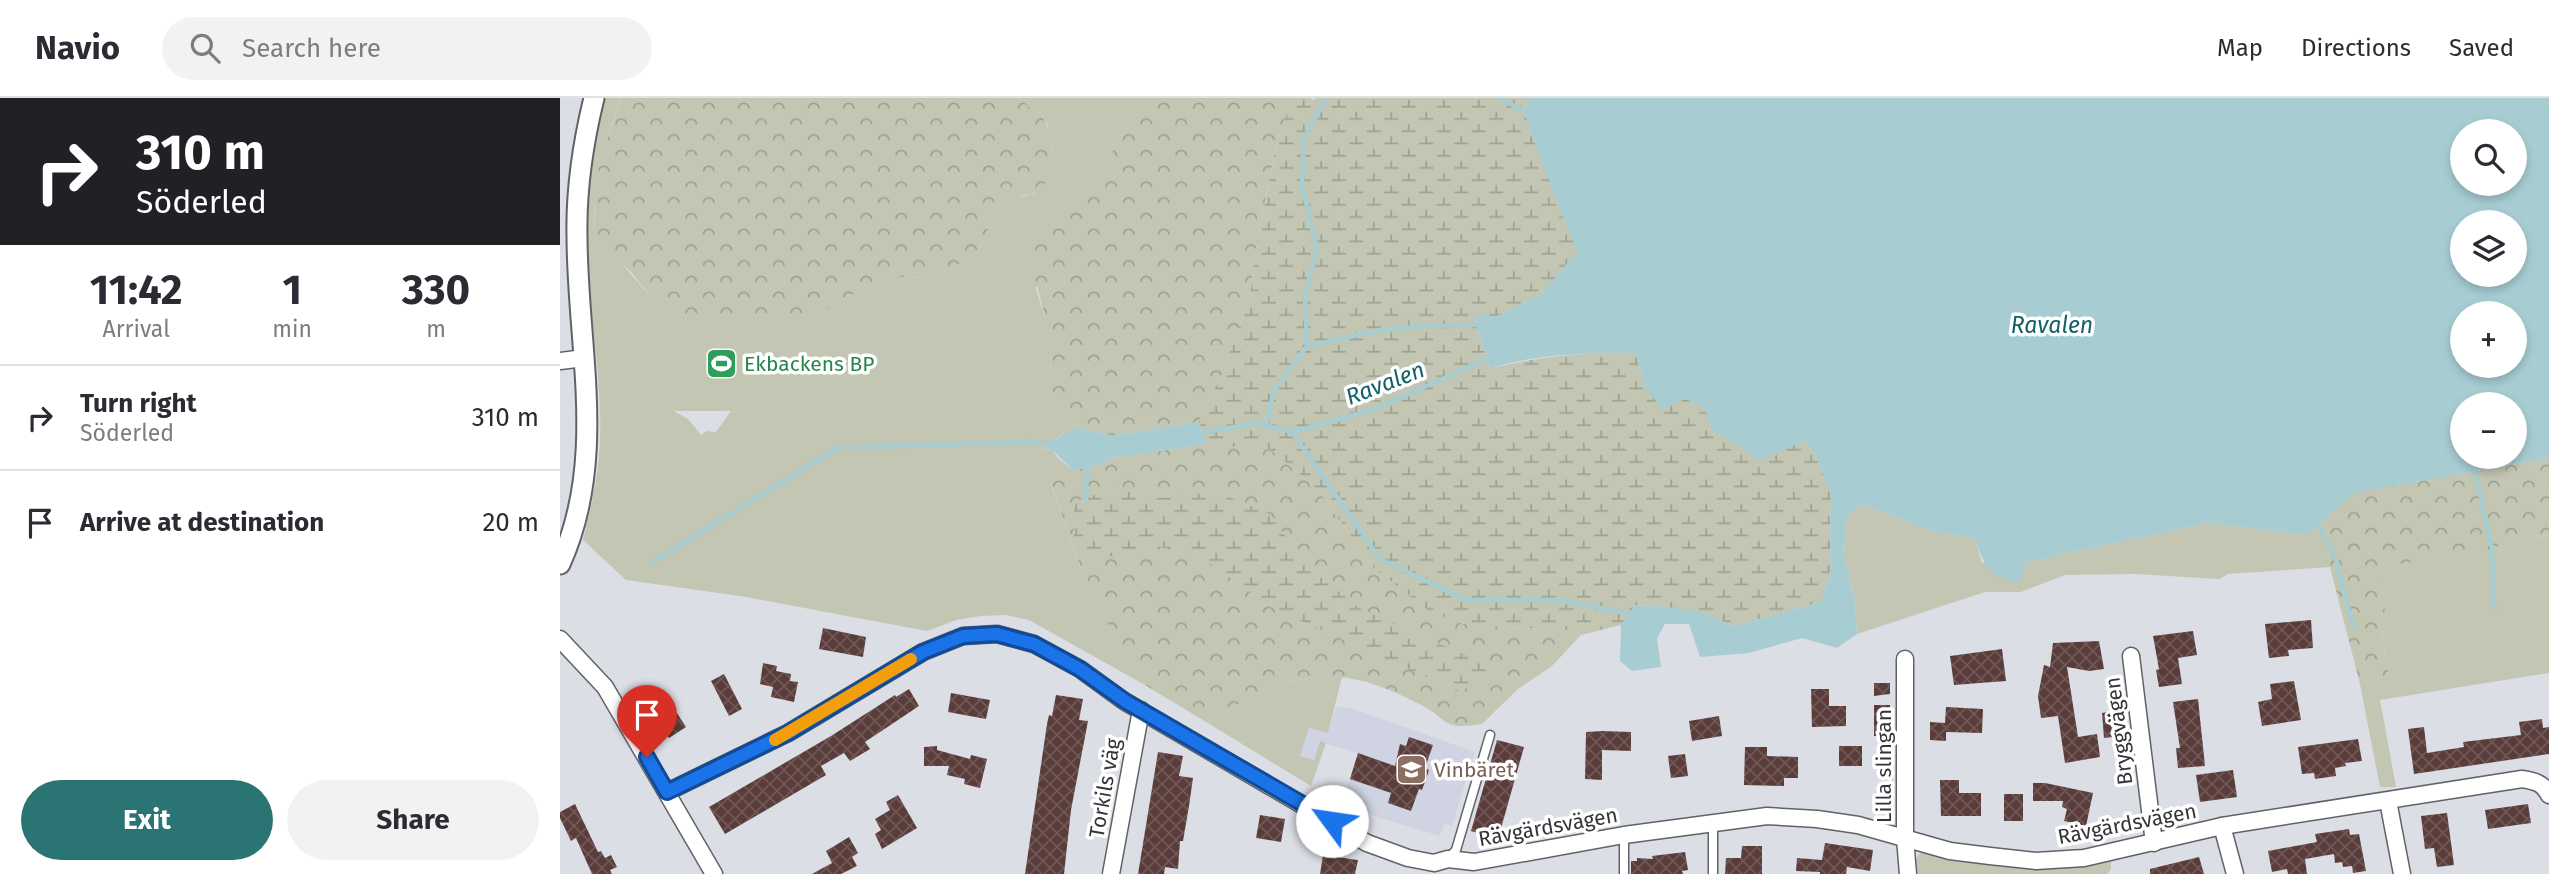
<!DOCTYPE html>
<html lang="en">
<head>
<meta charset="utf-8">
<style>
	:root { --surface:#fff; --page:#f2f2f3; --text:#2b2b33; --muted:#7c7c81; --line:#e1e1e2; --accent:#2a7473 }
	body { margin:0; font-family:"Fira Sans",sans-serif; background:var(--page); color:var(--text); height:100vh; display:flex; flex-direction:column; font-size:26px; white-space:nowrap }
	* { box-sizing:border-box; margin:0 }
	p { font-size:23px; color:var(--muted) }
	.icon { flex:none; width:38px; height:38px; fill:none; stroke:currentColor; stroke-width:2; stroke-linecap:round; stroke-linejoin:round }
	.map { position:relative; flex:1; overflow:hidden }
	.side { display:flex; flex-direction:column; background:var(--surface); width:560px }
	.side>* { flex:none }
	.hud { background:#202124; color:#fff; overflow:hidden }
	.buttons { position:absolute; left:1890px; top:21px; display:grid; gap:14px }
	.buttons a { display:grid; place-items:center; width:77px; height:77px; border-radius:50%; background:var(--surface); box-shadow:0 4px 10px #0003; font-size:35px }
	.pin { position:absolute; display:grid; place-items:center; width:60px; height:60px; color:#fff; margin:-72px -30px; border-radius:50% 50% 50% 0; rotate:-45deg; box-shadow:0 0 7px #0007 }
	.pin .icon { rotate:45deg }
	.me { position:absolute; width:77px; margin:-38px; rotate:301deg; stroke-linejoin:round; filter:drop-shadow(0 0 5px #0008) }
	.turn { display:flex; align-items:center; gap:24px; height:147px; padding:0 21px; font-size:32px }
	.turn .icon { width:91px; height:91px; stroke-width:2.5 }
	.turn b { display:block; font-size:49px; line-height:60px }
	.eta { display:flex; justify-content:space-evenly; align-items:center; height:119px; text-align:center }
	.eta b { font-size:42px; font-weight:700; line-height:49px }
	.cta { display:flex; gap:14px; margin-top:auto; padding:14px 21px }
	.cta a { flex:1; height:80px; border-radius:42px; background:var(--accent); color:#fff; font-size:28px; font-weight:700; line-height:80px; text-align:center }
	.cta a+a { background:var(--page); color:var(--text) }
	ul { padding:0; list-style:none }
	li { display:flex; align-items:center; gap:21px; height:105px; padding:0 21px; border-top:2px solid var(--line) }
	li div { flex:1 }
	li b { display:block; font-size:26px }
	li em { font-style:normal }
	header { display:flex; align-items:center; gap:42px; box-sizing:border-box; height:98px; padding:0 35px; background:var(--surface); border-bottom:2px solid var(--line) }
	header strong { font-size:33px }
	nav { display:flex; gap:38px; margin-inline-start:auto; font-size:24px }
	.search { width:490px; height:63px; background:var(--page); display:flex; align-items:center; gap:18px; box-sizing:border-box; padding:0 24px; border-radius:38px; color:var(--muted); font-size:26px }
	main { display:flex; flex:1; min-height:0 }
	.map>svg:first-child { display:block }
	.built { fill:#d0d4e2 }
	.green { fill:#c2c6b2; fill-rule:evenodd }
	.forest { fill:url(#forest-crowns) }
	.wetland { fill:url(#wetland-marsh) }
	.water { fill:#a7cdd3; fill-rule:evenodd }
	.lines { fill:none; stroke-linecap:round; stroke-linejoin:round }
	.stream { stroke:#a7cdd3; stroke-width:4.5 }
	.building { fill:url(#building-cross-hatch) }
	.service-casing { stroke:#606268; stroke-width:11 }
	.minor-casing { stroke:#606268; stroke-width:19 }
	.tertiary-casing { stroke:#606268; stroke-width:23 }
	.service { stroke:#fff; stroke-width:8 }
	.minor { stroke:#fff; stroke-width:16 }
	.tertiary { stroke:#fff; stroke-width:19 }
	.route-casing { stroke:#114b97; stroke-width:18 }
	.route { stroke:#1a73e8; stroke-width:12 }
	.slow { stroke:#f59e0b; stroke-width:12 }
	.labels { text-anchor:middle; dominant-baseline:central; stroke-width:7; stroke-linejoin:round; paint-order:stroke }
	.leisure-label { font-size:21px; fill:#27864d; stroke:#fff; text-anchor:start }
	.street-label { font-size:21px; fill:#343538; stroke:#fff }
	.education-label { font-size:21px; fill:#785e54; stroke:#fff; text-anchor:start }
	.water-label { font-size:23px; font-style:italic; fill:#11606a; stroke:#fff }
</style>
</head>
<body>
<header>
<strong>Navio</strong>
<div class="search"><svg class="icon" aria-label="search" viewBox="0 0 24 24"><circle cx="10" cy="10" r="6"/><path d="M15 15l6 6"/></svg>Search here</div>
<nav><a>Map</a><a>Directions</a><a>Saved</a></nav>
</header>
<main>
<section class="side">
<div class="hud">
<div class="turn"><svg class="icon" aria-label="right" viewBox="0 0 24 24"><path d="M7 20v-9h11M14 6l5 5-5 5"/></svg><div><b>310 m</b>Söderled</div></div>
</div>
<div class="eta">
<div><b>11:42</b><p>Arrival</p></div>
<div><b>1</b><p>min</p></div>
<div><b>330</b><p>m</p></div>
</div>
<ul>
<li><svg class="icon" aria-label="right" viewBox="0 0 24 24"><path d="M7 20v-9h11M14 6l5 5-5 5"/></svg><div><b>Turn right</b><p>Söderled</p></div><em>310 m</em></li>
<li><svg class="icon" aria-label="arrive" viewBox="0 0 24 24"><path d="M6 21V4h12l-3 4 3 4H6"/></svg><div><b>Arrive at destination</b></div><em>20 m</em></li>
</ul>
<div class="cta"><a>Exit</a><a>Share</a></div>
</section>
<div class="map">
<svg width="1989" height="776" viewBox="0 0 1989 776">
	<defs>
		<pattern id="forest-crowns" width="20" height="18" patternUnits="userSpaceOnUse" patternTransform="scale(1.75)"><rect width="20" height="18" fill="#c2c6b2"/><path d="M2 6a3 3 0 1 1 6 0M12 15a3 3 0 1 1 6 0" fill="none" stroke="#9ea292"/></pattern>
		<pattern id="wetland-marsh" width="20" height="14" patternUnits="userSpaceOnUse" patternTransform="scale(1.75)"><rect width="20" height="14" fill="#c2c6b2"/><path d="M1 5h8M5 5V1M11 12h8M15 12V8" fill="none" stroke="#9ea292"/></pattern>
		<pattern id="building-cross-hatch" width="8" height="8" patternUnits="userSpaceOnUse" patternTransform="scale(1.75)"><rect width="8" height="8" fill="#5a3d3b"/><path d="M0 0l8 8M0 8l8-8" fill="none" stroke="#6f5856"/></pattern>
	</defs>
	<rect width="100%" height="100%" fill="#dcdee5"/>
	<path class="built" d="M776 609 791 610 915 654 892 728 884 725 880 738 817 719 783 703 798 655 760 644 754 662 739 658 749 630 768 635Z"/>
	<g class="green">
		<path d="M45 0H61C45 45 33 86 34 134L91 199 113 219H254L325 177 353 180 384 173 402 165 416 154 425 142 435 101 443 92 464 98 475 95 492 54 487 26 481 15 471 11 460 0H587L539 74 513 105 476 190 486 224 492 273V298L514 329 493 343H486L485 351 492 352 498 360 513 372 490 385 528 490 585 587 469 522 446 517 421 518 396 522 367 533 180 498 66 482 23 442C31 409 39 377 40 342 42 290 33 238 29 186 24 123 29 61 45 0ZM114 313H171L156 334 147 333 141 337 128 321Z"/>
		<path d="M1303 407 1375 434 1415 440 1422 465 1466 464 1648 425 1747 437 1765 421 1770 469 1668 476 1659 481 1575 476 1505 477 1461 494H1425L1297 536 1295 502 1284 459 1287 417Z"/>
		<path d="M1989 437V575L1820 602 1836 689H1820L1800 586 1824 584 1828 574 1820 526 1825 518 1821 468 1923 456 1939 448Z"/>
		<path d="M769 578 782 579 768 635 749 630 740 658 754 662 760 643 766 645 751 688 646 624C687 601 721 580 769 578Z"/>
		<path d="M1370 753 1426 767 1468 771 1551 763V770L1548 776H1355L1354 764 1360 755Z"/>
	</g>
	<g class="forest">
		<path d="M61 0H460L471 11 481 15C500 49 498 114 443 93L435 101 425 142 416 154 402 165 384 173 352 180 325 177 254 219H113L91 199 71 174 44 150 34 135 35 91 40 64Z"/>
		<path d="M587 0H724L729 9 716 48 695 155 690 199 662 276 639 324 552 338 514 329 492 298V273L486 224 470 159 476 142 513 105 539 74Z"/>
		<path d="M646 346 673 349 694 346 711 352 758 392 813 469 900 525 932 531 1000 530 1021 537 992 568 958 591 922 626C913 627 898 630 890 626 882 623 876 615 868 611 862 607 855 604 849 601 765 559 722 581 646 624L585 587 569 564 528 490 490 384 513 372 546 365 553 358 561 359Z"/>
		<path d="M1989 360V437L1939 448 1923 456 1822 468 1825 518 1820 527 1828 574 1824 584 1800 586 1770 469 1765 421 1793 395Z"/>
	</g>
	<g class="wetland">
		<path d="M724 0H751L752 2 757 0H968L965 14 972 38 1018 154 981 196 938 218H914L930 271C981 257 1023 255 1076 256L1085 290 1123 300 1245 343 1255 356 1271 395 1270 449 1272 466 1261 504 1174 528C1137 511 1117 510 1076 507L1061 527 1021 537 1000 530 932 531 900 525 869 513 813 469 758 392 711 352 694 346 673 349 646 346 639 324 662 276 690 199 695 155 716 48 729 9Z"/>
		<path d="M559 389 573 391 601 400 657 394 709 416 749 469 799 510 931 569C923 587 915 590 896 592L712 510 633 453 598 449 571 458H522L516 453C514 437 511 419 516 403Z"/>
	</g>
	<g class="water">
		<path d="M968 0H1989V360L1794 395 1747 437 1648 425 1466 464 1460 483C1429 482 1423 465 1415 440L1375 434 1303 407 1287 417 1284 459 1295 502 1297 536 1277 550 1242 540 1189 555 1140 559 1129 526H1105L1097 540 1101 569 1072 573 1060 563 1061 527 1076 507 1117 510 1145 515 1174 528 1261 504 1272 466 1270 449 1271 395 1255 356 1245 343 1199 362 1151 330 1144 309 1123 300 1103 312 1085 290 1076 256C1027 255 976 255 930 271L914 218H938L981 196 1017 154 972 38 965 14ZM1955 33V86H1902V33ZM1955 124V177H1902V124ZM1902 215H1955V268H1902ZM1902 306H1955V359H1902Z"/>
		<path d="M639 324 646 346 561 359 553 358 546 365 513 372 492 352 486 351V342L494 343 514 329 552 338Z"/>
	</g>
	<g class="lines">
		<g class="stream">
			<path d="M940 0 965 14"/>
			<path d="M747 248 822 232 863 228 917 227"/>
			<path d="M706 328 714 292 747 248 745 200 757 149 742 88 744 40 766 0"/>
			<path d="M732 334 812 312 927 261"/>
			<path d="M642 335 695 325 732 334 820 461 906 502H997L1073 516"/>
			<path d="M1915 373 1932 451 1934 510"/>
			<path d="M526 401 527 369"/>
			<path d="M1759 427 1776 462 1793 528"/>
			<path d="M93 464 277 350 470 344 486 346"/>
		</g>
	</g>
	<g class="building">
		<path d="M1751 522 1753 550 1728 552 1729 558 1709 560 1705 526Z"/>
		<path d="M263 530 306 539 303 559 259 551Z"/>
		<path d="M1633 533 1637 557 1618 560 1622 586 1599 589 1596 572 1599 571 1593 538Z"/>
		<path d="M1539 543 1544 571 1529 573 1507 569 1518 639 1537 636 1540 659 1505 665 1498 618 1481 620 1478 598 1484 567 1490 569 1493 545Z"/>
		<path d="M1442 551 1446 583 1394 587 1390 558Z"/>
		<path d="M203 565 217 568 216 573 231 576 230 583 238 584 234 604 211 599 213 589 200 586Z"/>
		<path d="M164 576 182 611 169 618 151 583Z"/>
		<path d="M1734 583 1741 622 1702 628 1698 604 1712 601 1710 586Z"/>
		<path d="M1314 585H1330V596L1314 598Z"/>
		<path d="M349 591 359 608 305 644 310 651 290 663 284 655 261 668 266 677 165 736 149 709 271 638 335 597 336 599Z"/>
		<path d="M1251 591H1269V608H1286V628L1252 629Z"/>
		<path d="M391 595 430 602 426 621 388 614Z"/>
		<path d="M496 597 523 601 519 622 528 623 511 712 504 776H465L487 626 489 617 492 618Z"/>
		<path d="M1638 601 1645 668 1618 670 1616 650H1620L1613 604Z"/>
		<path d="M109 603 126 629 109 640 92 614Z"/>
		<rect x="1314" y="607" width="16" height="31"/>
		<path d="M1386 609 1423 611 1422 635 1386 634V643L1370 642V624L1385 625Z"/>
		<path d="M1555 613 1562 638 1544 640 1542 615Z"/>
		<path d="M1159 618 1162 638 1132 643 1129 623Z"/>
		<path d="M1982 621 1983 630 1989 629V656L1854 676 1848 631 1864 629 1867 655 1904 649 1903 644 1961 637 1959 624Z"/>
		<path d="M1042 633 1071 634V653L1042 652V682L1025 681 1026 634Z"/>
		<path d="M849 639 873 647 865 670 869 672 867 678 862 692 859 691 851 713 828 705 831 695 790 681 798 655 835 668 840 646 846 648Z"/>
		<path d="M1798 641 1802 663 1785 665 1786 668 1775 670 1776 678 1755 681 1754 675 1742 676 1738 649Z"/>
		<path d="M937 642 964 649 938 741 911 733Z"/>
		<path d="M377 648V652L410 661 411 657 427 661 420 690 404 686 405 681 387 677 389 668H364V649Z"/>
		<rect x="1279" y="648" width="23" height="20"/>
		<path d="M1185 649H1207V658L1238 659V680H1224V688L1184 687Z"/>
		<path d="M598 654 623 658 619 678 633 680 629 708 623 743H620L618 771 605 769 604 776H578Z"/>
		<path d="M1125 656 1128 678 1111 680 1108 658Z"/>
		<path d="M1673 672 1677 699 1640 704 1636 677Z"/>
		<path d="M1380 682H1399V695H1421V718H1381Z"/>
		<path d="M1473 685H1485L1533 695 1526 728 1504 723 1507 711 1502 709 1503 703H1473Z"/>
		<rect x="1444" y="696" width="19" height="27"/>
		<path d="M338 697 357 730 322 751 315 736 321 732 315 721 330 712 326 704Z"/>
		<path d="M15 706 38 754 41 753 45 760 51 757 57 769 50 772 52 776H32L16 740 11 743 0 720V714Z"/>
		<path d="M1968 706 1971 725 1928 731 1925 712Z"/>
		<path d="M1887 715 1894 767 1877 769 1874 750 1865 751 1861 718Z"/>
		<path d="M700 717 725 721 721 744 696 740Z"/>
		<path d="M1789 731 1790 737 1799 736 1806 773 1793 775 1792 768 1783 769 1782 764 1775 765 1774 756 1745 761 1747 776H1728L1727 771 1712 774 1708 753 1757 744 1755 736Z"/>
		<path d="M289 739 298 755 292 759 297 768 281 776H252L272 765 266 753Z"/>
		<path d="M1265 745 1313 752 1310 773 1287 769 1286 776H1260V774L1236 773 1237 760 1262 762Z"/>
		<path d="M1182 748H1202V776H1165L1166 760H1181Z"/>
		<path d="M1125 754 1128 772 1122 773 1123 776H1071V763H1077V760L1093 761 1092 758Z"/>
		<path d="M763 757 798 762 795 776H760Z"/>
		<path d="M1639 759 1644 776H1590V771Z"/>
	</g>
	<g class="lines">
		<defs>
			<g id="service">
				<path d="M1153 724V776"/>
				<path d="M888 761 896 752 930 637"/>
				<path d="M1064 776V737"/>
			</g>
			<g id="minor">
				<path d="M0 263 24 260"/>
				<path d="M0 541 45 589 154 776"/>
				<path d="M1571 558 1594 745"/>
				<path d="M1345 561V740L1348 776"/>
				<path d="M107 694 228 635 363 554 403 538 437 536 474 546 520 571 564 603 807 745 848 760 874 765 888 761 914 764 1064 737 1207 718 1257 721 1298 727 1390 753 1430 758 1476 763 1524 760 1662 728 1962 681C1975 683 1983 685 1989 697"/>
				<path d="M1828 703 1842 776"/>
				<path d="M1662 728 1675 776"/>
				<path d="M551 776 581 612"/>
			</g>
			<path id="tertiary" d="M0 466C48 361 17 248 17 138 16 91 23 45 34 0"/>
		</defs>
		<use href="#service" class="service-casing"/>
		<use href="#minor" class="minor-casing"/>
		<use href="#tertiary" class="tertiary-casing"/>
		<use href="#service" class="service"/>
		<use href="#minor" class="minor"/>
		<use href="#tertiary" class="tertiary"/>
	</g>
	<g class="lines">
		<defs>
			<path id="route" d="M87 659 107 694 228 635 363 554 403 538 437 536 474 546 520 571 565 603 772 723"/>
		</defs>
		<use href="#route" class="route-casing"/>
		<use href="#route" class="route"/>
		<path class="slow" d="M215 642 351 561"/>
	</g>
	<defs>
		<symbol id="stadium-square" viewBox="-11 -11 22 22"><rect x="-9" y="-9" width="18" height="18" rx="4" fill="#2e9e5b" stroke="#fff"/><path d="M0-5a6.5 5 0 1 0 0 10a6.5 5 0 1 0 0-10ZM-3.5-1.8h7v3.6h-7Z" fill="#fff"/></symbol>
		<symbol id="school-square" viewBox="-11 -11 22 22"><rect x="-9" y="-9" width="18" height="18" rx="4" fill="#8d6e63" stroke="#fff"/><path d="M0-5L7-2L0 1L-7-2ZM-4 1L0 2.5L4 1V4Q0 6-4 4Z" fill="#fff"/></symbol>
	</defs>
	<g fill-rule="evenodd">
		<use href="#stadium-square" x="144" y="248" width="35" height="35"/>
		<use href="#school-square" x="834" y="654" width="35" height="35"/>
	</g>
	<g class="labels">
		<g class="leisure-label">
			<text x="184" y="266">Ekbackens BP</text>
		</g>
		<g class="street-label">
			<text transform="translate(1559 633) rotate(-97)">Bryggvägen</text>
			<text transform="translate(1324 668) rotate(-90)">Lilla slingan</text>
			<text transform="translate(545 690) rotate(-80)">Torkils väg</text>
			<text transform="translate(1567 726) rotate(-11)">Rävgärdsvägen</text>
			<text transform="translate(988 729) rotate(-10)">Rävgärdsvägen</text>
		</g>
		<g class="education-label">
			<text x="874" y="672">Vinbäret</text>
		</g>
		<g class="water-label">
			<text x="1492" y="227">Ravalen</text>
			<text transform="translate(825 285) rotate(-21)">Ravalen</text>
		</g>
	</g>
</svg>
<div class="buttons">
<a><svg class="icon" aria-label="search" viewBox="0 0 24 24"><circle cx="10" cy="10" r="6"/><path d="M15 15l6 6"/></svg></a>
<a><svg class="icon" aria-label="layers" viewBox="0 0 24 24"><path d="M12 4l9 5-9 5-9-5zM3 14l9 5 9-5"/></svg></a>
<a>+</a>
<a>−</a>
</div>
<div class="pin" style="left:87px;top:659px;background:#d93025"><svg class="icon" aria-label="arrive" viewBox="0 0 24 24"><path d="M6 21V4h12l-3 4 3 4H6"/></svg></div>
<svg class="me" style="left:772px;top:723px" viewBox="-20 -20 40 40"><circle r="19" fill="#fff"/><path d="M0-13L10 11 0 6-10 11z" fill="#1a73e8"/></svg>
</div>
</main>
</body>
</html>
